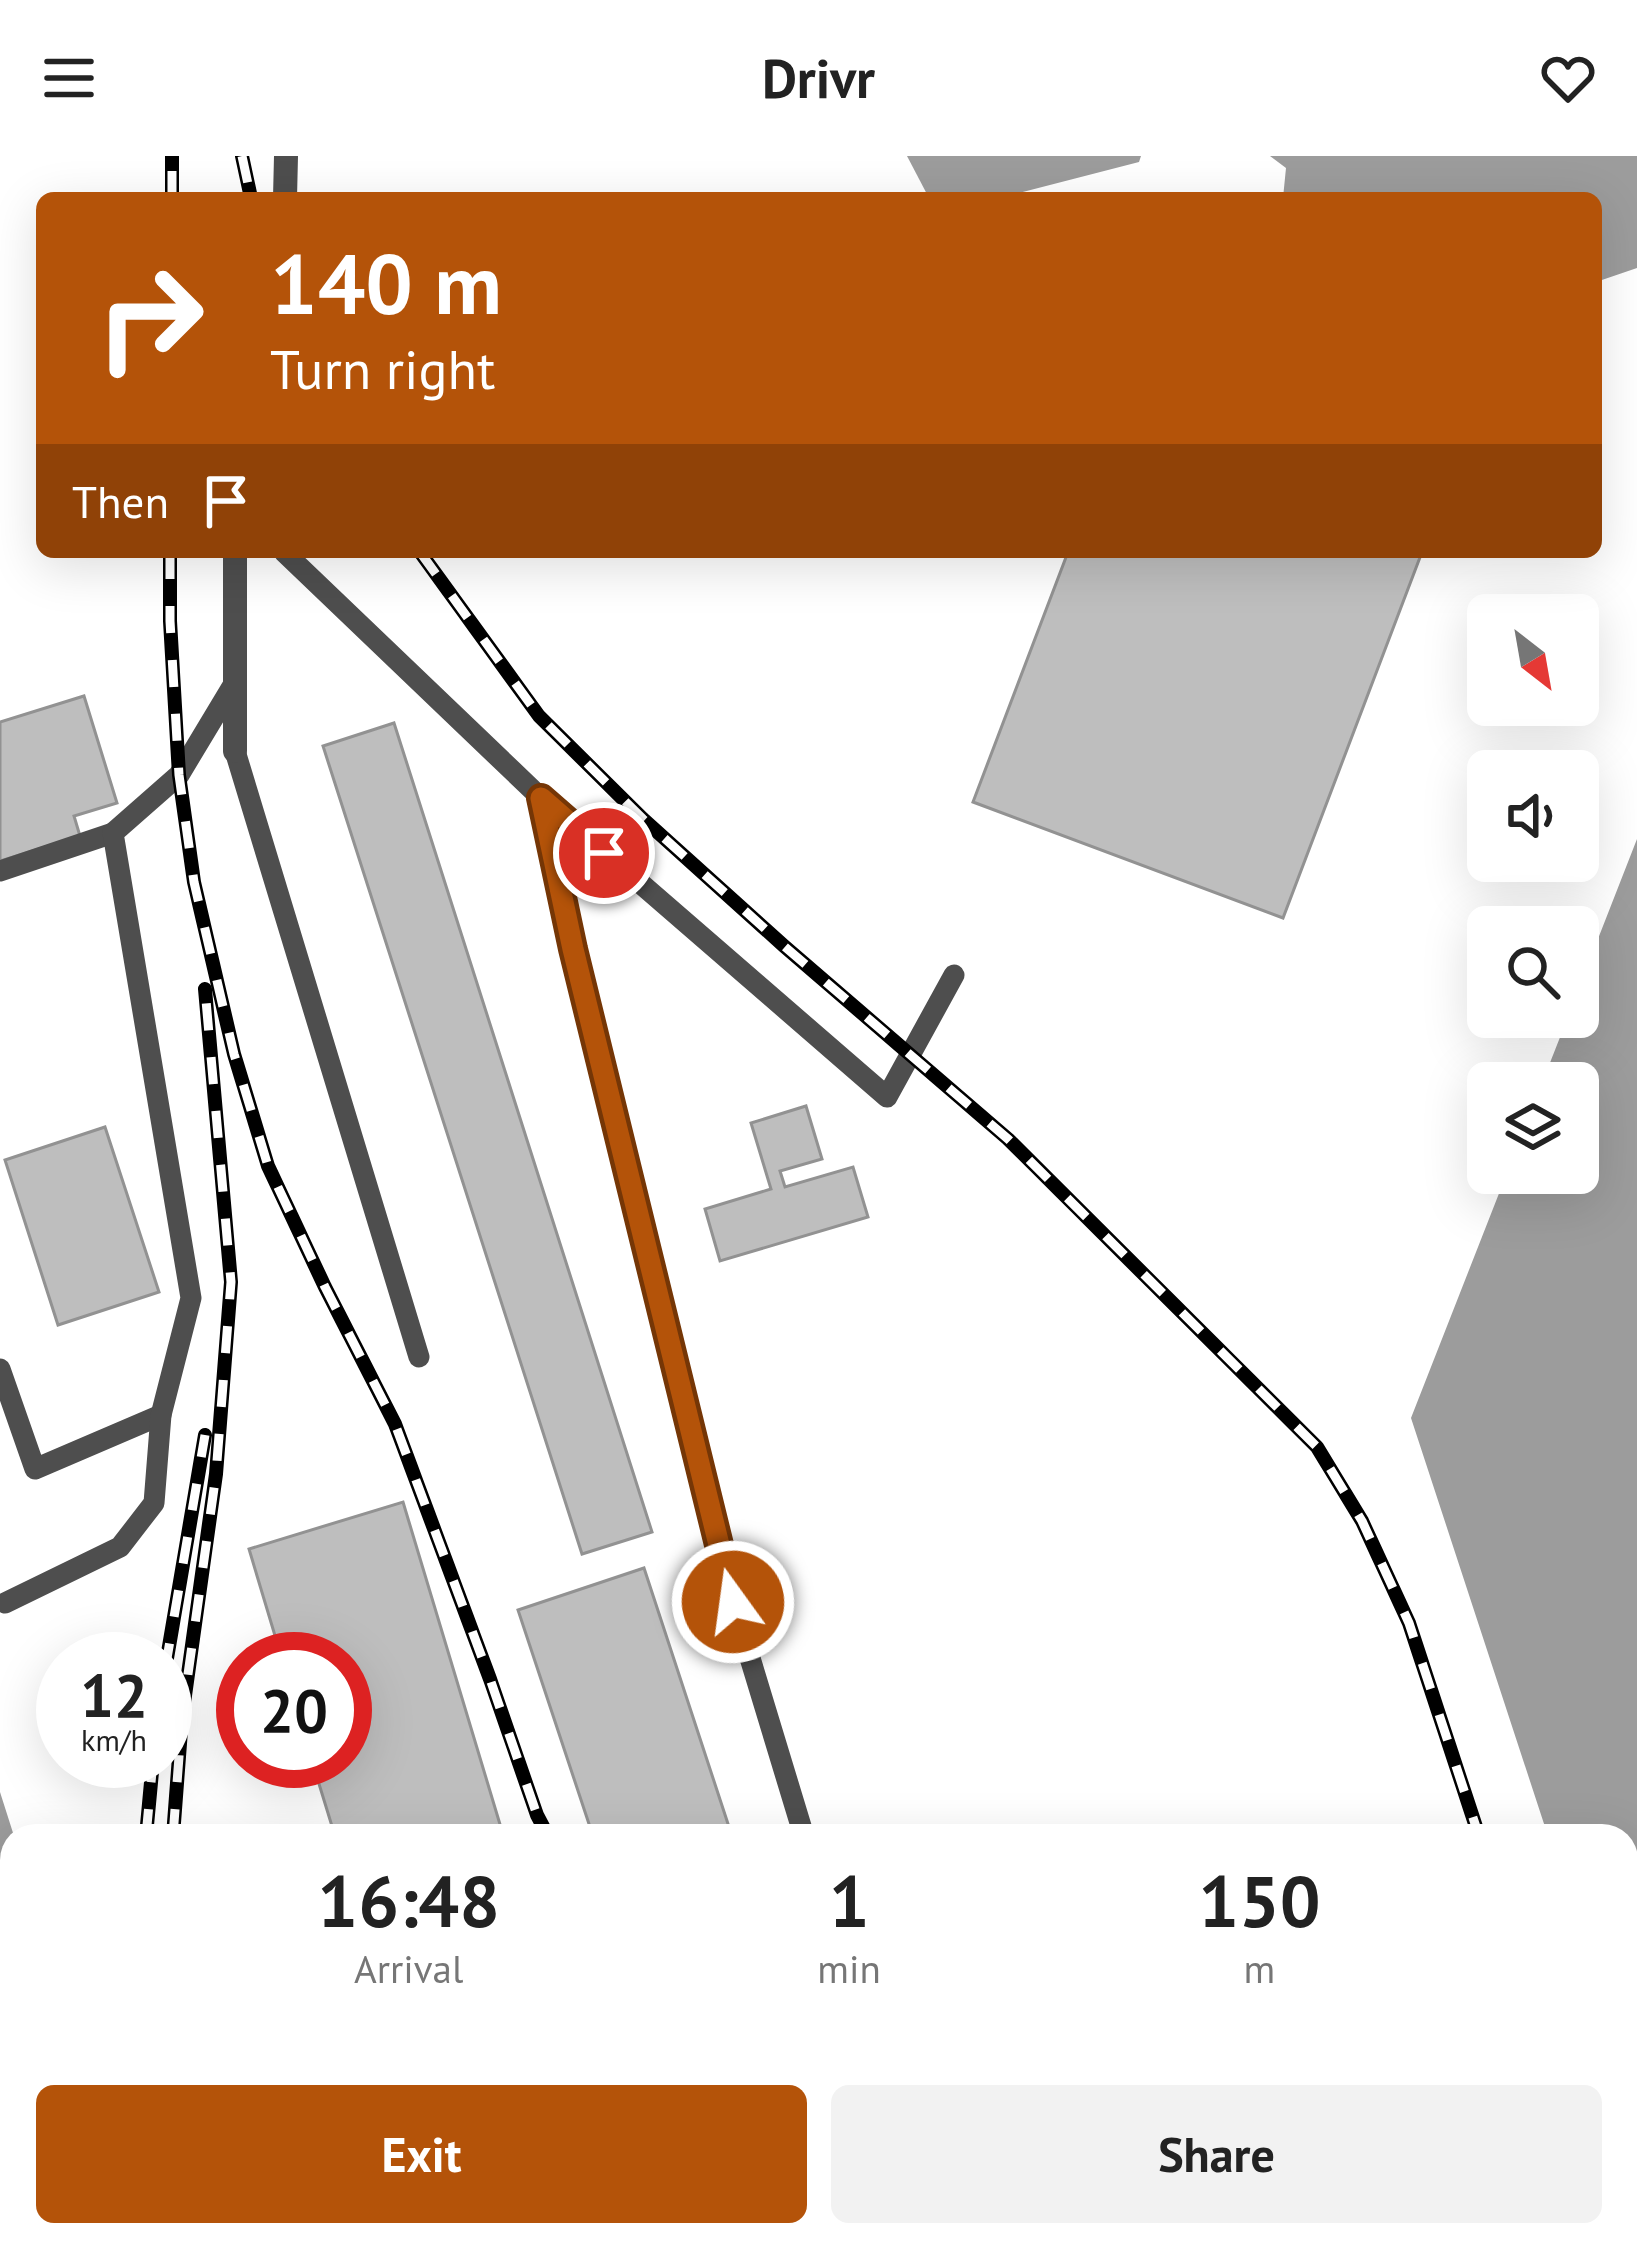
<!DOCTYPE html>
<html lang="en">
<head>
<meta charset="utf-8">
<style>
	:root { --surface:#fff; --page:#f2f2f2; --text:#222; --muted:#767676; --accent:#b45309 }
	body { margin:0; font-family:"PT Sans",sans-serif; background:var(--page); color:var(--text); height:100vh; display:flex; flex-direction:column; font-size:45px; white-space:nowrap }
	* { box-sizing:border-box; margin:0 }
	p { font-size:39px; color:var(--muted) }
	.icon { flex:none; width:66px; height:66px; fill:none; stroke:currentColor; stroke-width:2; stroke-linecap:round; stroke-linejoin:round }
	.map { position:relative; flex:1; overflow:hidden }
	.details { position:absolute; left:0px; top:1668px; width:1638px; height:423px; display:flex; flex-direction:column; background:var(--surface); border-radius:36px 36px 0 0; box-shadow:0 12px 48px #0002 }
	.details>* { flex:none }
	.top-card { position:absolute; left:36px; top:36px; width:1566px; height:366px; border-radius:18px; box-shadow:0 12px 48px #0002; background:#b45309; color:#fff; overflow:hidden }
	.needle { width:78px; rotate:149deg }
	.fabs { position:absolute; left:1467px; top:438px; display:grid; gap:24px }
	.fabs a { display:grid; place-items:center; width:132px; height:132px; border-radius:18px; background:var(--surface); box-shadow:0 12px 48px #0002; font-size:60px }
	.speed { position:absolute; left:36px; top:1476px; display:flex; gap:24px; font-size:60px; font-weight:700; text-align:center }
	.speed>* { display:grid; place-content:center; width:156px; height:156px; border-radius:50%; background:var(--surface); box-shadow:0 12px 48px #0002; line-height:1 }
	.speed small { font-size:30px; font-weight:400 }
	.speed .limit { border:18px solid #d22; background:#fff; color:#111 }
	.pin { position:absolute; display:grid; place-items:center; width:102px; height:102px; color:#fff; margin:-51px; border:6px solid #fff; border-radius:50%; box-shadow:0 3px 12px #0007 }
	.me { position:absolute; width:132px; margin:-66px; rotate:346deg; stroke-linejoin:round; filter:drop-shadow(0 0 9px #0008) }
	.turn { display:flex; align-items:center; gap:42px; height:252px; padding:0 36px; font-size:54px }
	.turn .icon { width:156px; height:156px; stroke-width:2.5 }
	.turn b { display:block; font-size:84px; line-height:102px }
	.then { display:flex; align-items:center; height:114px; padding:0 36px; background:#0003; gap:24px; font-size:45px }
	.eta { display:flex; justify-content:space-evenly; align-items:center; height:204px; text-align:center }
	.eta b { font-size:72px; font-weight:600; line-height:84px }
	.cta { display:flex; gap:24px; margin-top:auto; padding:24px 36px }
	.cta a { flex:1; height:138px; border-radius:18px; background:var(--accent); color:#fff; font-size:48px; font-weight:600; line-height:138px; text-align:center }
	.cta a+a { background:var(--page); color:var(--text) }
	header { display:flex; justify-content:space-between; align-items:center; height:156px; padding:0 36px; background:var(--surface); font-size:54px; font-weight:600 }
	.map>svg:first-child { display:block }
	.water { fill:#9c9c9c }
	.building { fill:#bebebe; stroke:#929292; stroke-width:3 }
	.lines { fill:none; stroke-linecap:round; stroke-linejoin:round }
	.service { stroke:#4e4e4e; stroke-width:21 }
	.minor { stroke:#4e4e4e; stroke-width:24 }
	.rail-casing { stroke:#000; stroke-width:14 }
	.rail { stroke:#fff; stroke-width:9; stroke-dasharray:27; stroke-linecap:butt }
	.route-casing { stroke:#753606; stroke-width:30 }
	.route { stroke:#b45309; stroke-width:21 }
</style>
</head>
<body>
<header><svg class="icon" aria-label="menu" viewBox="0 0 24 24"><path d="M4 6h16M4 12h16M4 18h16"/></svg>Drivr<svg class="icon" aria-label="heart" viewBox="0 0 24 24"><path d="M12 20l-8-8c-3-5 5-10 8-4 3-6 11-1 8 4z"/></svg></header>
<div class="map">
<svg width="1637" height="2090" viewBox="0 0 1637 2090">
	<rect width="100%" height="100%" fill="#fff"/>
	<g class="water">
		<path d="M907 0H1141L1139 6 1000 42H929Z"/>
		<path d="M1270 0H1637V112L1596 126V42H1283L1286 12Z"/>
		<path d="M1637 683V1951L1626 1917V1680H1548L1411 1262 1507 1017H1578V927H1542L1568 861H1578V834Z"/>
		<path d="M0 1636 14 1680 12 2079H137L140 2090H0Z"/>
	</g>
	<g class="building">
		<path d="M1068 396H1422L1283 762 973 646Z"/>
		<path d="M84 540 117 647 74 660 80 680 0 705V566Z"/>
		<path d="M394 567 652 1376 582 1398 323 590Z"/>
		<path d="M806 950 822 1003 780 1015 785 1031 853 1011 868 1061 720 1105 705 1053 771 1033 751 967Z"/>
		<path d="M105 971 159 1136 58 1169 5 1004Z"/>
		<path d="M403 1346 502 1675 487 1680H335L312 1605H345V1503H282L249 1393Z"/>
		<path d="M644 1412 732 1680H593L518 1454Z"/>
		<path d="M503 2079H673L677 2090H507Z"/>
	</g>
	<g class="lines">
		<g class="service">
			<path d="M284 396 541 642 573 793 733 1446 804 1680"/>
			<path d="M235 595 419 1201"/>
			<path d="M542 642 887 941 954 819"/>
			<path d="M0 715 113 677"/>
			<path d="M0 1213 35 1313 161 1259"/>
			<path d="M5 1447 120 1391 154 1347 161 1259 191 1142 113 677 179 619 235 526"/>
			<path d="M926 2079 929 2090"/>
		</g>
		<g class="minor">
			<path d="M285 42 286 0"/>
			<path d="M235 595V396"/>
		</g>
		<defs>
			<g id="rail">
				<path d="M242 0 251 42"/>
				<path d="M172 42V0"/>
				<path d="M170 396V465L179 619 194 726 234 898 268 1010 325 1131 395 1268 490 1523 537 1659 548 1680"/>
				<path d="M420 396 539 560 643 663 784 790 1008 983 1317 1291 1362 1365 1409 1467 1479 1680"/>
				<path d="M165 1514 205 1279"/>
				<path d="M146 1680 153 1605"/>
				<path d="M173 1680 182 1561 216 1318 231 1126 205 833"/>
				<path d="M181 2079 184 2090"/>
				<path d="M217 2079 221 2090"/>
				<path d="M713 2079 717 2090"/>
				<path d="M1611 2079 1614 2090"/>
			</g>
		</defs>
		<use href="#rail" class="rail-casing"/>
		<use href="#rail" class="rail"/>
	</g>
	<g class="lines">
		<defs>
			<path id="route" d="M604 697 541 642 573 793 733 1446"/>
		</defs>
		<use href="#route" class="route-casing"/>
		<use href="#route" class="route"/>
	</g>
</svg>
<div class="fabs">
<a><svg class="needle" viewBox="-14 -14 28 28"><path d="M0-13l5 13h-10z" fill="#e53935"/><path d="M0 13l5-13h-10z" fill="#767676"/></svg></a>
<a><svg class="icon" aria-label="sound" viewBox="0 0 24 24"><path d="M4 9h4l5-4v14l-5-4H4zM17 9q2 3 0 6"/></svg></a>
<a><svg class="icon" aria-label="search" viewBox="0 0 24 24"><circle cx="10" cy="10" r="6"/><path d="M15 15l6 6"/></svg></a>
<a><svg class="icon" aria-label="layers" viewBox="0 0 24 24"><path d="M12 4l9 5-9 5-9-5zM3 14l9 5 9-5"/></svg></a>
</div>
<div class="speed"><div>12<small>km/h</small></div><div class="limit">20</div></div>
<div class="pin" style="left:604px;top:697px;background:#d93025"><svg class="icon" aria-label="arrive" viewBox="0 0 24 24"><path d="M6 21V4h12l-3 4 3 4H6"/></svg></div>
<svg class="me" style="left:733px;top:1446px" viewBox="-20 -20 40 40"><circle r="17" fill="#b45309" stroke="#fff" stroke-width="3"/><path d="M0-11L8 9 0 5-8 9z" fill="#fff"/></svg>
<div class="top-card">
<div class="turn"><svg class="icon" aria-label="right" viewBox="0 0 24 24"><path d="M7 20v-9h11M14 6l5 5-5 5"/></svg><div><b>140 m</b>Turn right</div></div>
<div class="then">Then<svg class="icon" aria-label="arrive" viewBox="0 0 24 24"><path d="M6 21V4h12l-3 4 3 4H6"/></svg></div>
</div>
<section class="details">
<div class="eta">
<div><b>16:48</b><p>Arrival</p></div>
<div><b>1</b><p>min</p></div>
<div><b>150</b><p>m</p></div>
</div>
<div class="cta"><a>Exit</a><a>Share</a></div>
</section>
</div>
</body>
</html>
